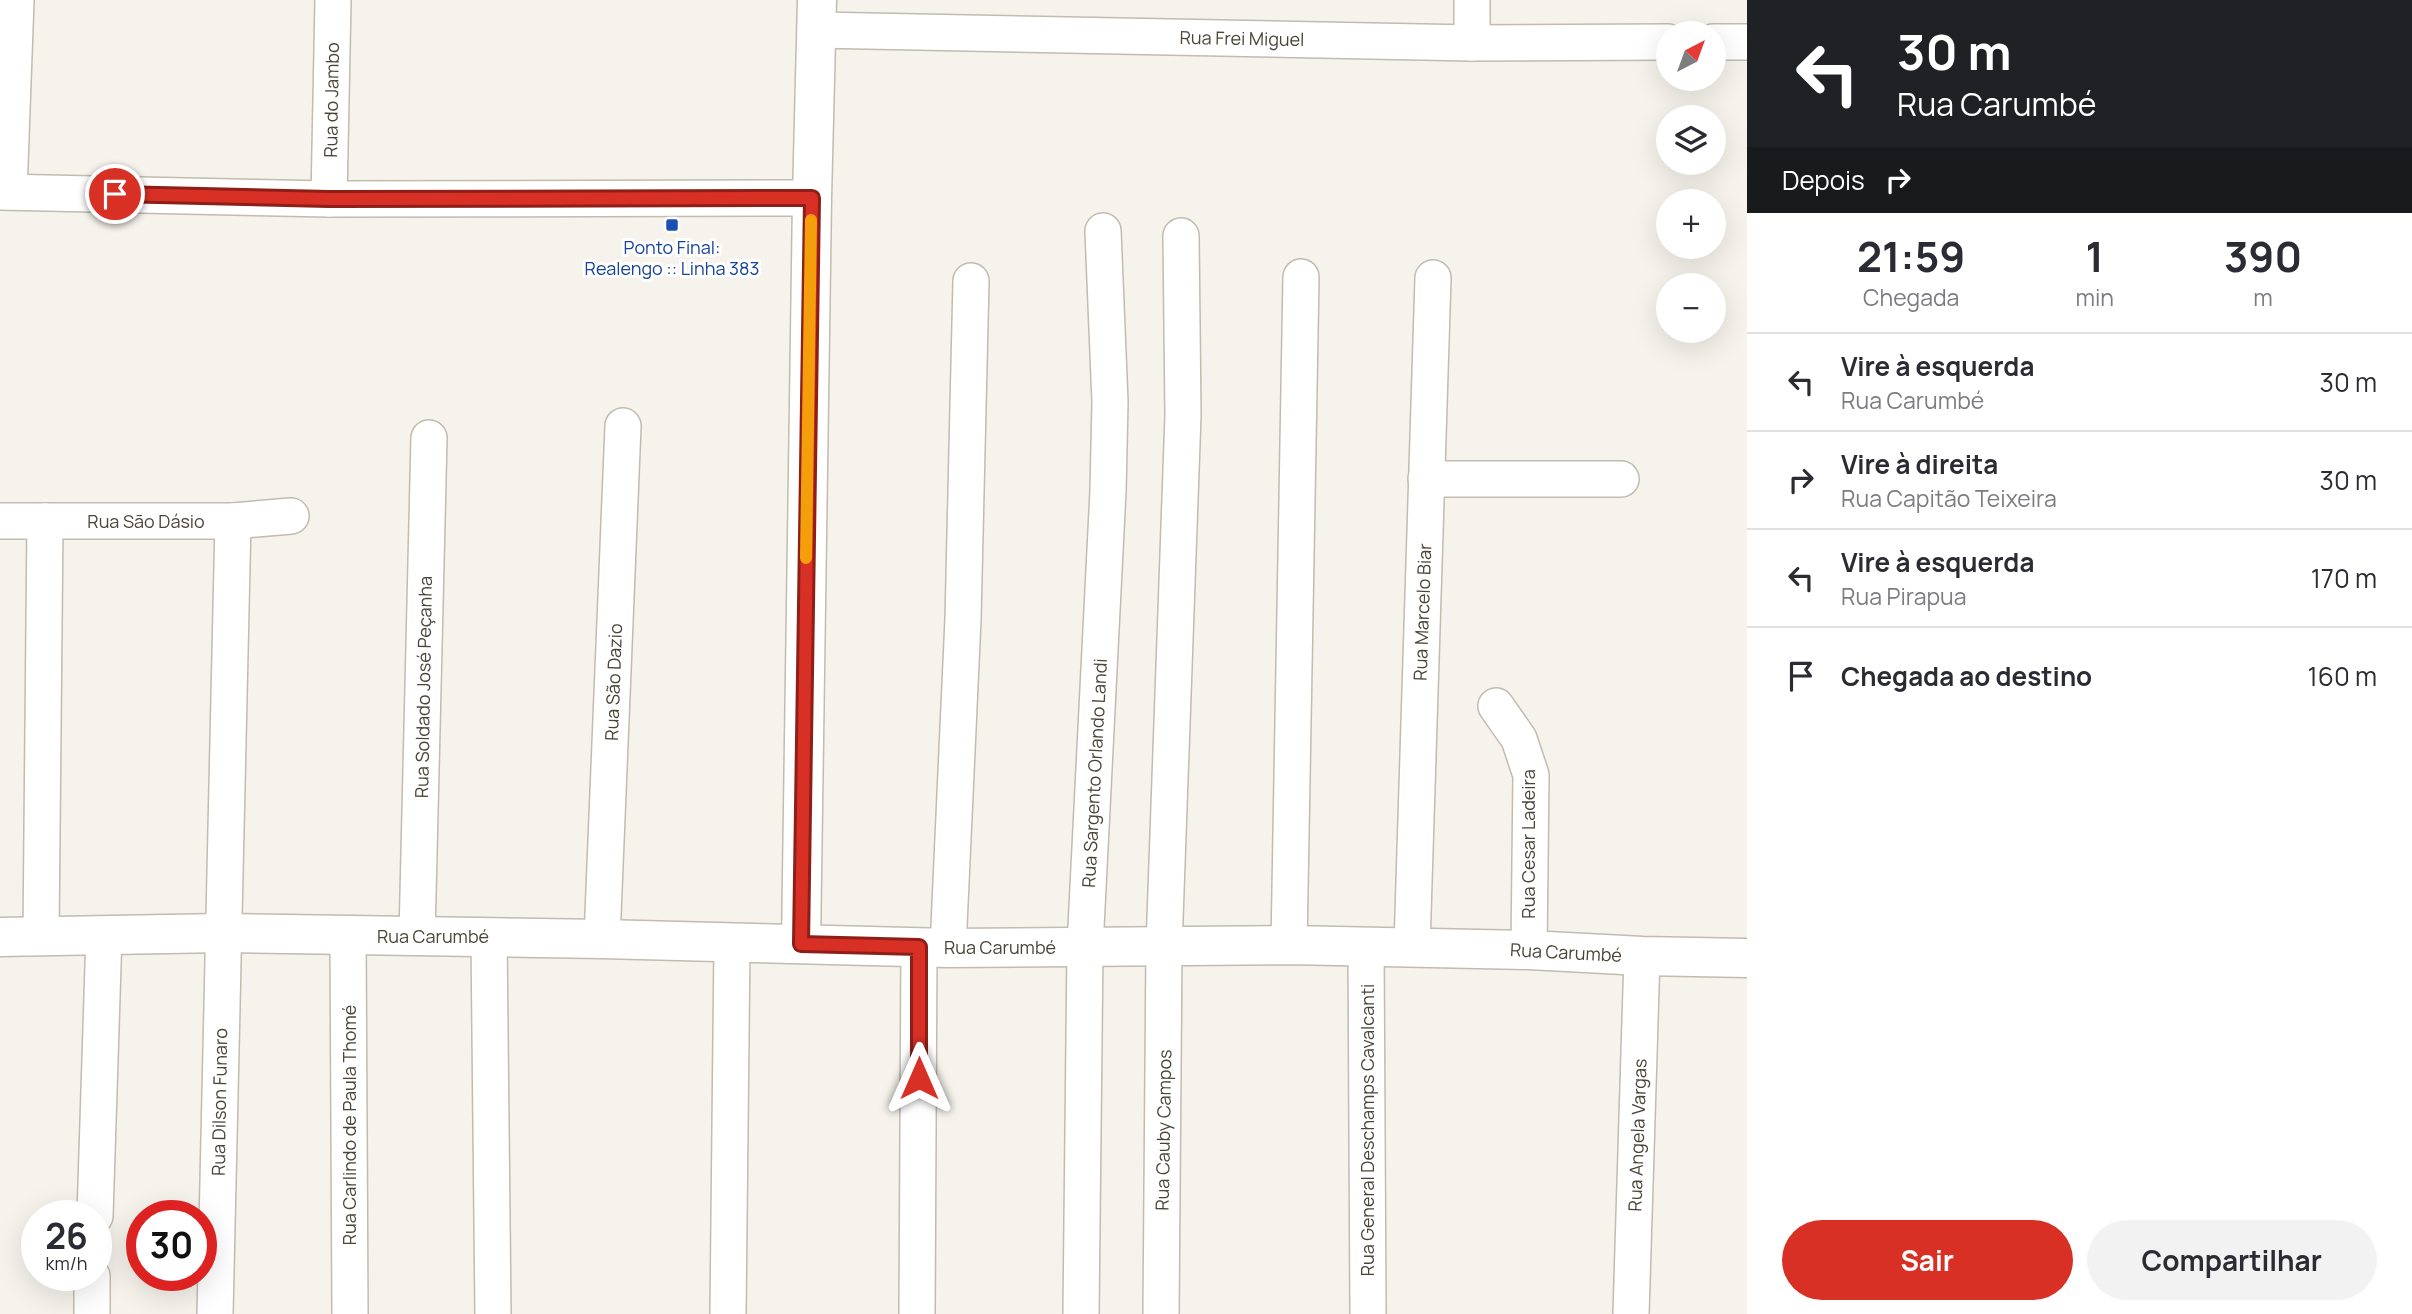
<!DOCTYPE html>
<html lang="pt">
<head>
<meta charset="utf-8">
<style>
	:root { --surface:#fff; --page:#f2f2f3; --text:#2b2b33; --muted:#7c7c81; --line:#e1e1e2; --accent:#d93025 }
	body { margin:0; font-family:Manrope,sans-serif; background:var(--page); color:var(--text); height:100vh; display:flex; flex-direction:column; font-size:26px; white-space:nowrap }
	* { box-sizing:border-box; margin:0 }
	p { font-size:23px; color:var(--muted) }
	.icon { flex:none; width:38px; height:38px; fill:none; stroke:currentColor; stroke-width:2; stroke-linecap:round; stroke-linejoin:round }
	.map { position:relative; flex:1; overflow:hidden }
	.sheet { display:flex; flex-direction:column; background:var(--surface); width:665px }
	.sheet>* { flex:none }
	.guide { background:#202124; color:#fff; overflow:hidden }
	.needle { width:46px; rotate:41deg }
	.tools { position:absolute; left:1656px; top:21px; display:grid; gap:14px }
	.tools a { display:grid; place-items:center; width:70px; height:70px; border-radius:50%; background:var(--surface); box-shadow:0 7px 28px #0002; font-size:35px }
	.speed { position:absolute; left:21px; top:1200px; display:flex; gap:14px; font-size:35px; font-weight:700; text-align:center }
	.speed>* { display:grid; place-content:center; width:91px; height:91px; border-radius:50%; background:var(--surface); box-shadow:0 7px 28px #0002; line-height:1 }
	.speed small { font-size:18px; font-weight:400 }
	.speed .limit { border:10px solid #d22; background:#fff; color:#111 }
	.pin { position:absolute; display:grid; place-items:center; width:60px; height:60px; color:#fff; margin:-30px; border:4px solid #fff; border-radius:50%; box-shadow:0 2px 7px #0007 }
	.me { position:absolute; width:77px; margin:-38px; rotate:0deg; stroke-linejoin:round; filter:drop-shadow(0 0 5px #0008) }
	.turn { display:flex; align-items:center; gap:24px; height:147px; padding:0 35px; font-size:32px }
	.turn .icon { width:91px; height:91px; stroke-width:2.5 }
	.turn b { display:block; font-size:49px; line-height:60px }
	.then { display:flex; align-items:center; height:66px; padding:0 35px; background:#0003; gap:14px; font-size:26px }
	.eta { display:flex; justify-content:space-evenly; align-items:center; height:119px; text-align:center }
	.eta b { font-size:42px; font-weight:700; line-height:49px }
	.action { display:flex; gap:14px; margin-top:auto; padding:14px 35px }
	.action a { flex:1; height:80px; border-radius:42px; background:var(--accent); color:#fff; font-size:28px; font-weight:700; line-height:80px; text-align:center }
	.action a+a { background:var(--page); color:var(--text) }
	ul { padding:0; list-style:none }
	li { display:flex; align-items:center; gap:21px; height:98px; padding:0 35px; border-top:2px solid var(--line) }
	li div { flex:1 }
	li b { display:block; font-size:26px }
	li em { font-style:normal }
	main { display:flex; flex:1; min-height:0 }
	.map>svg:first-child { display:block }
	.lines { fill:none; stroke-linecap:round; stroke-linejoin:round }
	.minor-casing { stroke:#c2bbae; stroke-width:38 }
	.tertiary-casing { stroke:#c2bbae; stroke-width:41 }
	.minor { stroke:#fff; stroke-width:35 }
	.tertiary { stroke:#fff; stroke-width:38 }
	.route-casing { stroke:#8d1f18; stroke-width:18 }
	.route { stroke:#d93025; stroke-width:12 }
	.slow { stroke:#f59e0b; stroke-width:12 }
	.transit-dot { fill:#1a4fb4; stroke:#fff; stroke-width:2.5 }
	.labels { text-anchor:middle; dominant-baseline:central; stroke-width:6; stroke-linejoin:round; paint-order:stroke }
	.street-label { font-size:18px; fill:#4b4439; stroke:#fff }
	.transit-label { font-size:18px; fill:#164399; stroke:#fff }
</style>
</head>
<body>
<main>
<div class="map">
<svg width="1747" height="1314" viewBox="0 0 1747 1314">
	<rect width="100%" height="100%" fill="#f6f3ec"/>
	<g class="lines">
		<defs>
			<g id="minor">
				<path d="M817 30 1472 43 1668 42"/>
				<path d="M1713 42H1747"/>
				<path d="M1472 43V0"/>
				<path d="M0 192 329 199 812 198"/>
				<path d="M9 192 16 0"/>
				<path d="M329 199 333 0"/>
				<path d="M1426 479H1621"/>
				<path d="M0 521H233L291 516"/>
				<path d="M1496 706 1519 739 1531 775 1529 950"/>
				<path d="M41 936 45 521"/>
				<path d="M348 936 350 1314"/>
				<path d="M417 936 429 438"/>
				<path d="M489 937 493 1314"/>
				<path d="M602 939 623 426"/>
				<path d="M1289 945 1301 277"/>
				<path d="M1412 946 1433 278"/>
				<path d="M1366 947 1368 1314"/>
				<path d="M948 948 963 619 971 281"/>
				<path d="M95 1216 104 934"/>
				<path d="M92 1314V1276"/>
				<path d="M215 1314 233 521"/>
				<path d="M728 1314 732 943"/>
				<path d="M917 1314 919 947"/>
				<path d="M1081 1314 1085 947 1108 491 1110 402 1103 231"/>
				<path d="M1161 1314 1164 947 1183 415 1181 236"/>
				<path d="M1631 1314 1642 956"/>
			</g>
			<g id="tertiary">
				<path d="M0 937 223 933 602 939 948 948 1289 945 1529 950 1642 956 1747 958"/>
				<path d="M801 944 812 198 817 0"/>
			</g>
		</defs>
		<use href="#minor" class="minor-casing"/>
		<use href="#tertiary" class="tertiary-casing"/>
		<use href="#minor" class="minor"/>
		<use href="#tertiary" class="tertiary"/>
	</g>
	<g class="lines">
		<defs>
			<path id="route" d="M115 194 329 199 812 198 801 944 919 947V1078"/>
		</defs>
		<use href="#route" class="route-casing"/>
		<use href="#route" class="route"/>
		<path class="slow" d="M806 558 811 220"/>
	</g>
	<rect class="transit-dot" x="665" y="218" width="14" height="14" rx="3.5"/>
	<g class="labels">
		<g class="street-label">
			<text transform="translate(1242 38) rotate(1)">Rua Frei Miguel</text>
			<text transform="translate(331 100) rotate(-89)">Rua do Jambo</text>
			<text x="146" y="521">Rua São Dásio</text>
			<text transform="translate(1422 612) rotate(-88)">Rua Marcelo Biar</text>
			<text transform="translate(613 682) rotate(-88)">Rua São Dazio</text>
			<text transform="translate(423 687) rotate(-89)">Rua Soldado José Peçanha</text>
			<text transform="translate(1094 773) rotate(-87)">Rua Sargento Orlando Landi</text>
			<text transform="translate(1528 844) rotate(-90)">Rua Cesar Ladeira</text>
			<text x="433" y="936">Rua Carumbé</text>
			<text x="1000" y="947">Rua Carumbé</text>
			<text transform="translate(1566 952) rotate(3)">Rua Carumbé</text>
			<text transform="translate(219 1102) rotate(-89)">Rua Dilson Funaro</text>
			<text transform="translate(349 1125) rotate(-90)">Rua Carlindo de Paula Thomé</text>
			<text transform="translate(1163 1130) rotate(-89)">Rua Cauby Campos</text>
			<text transform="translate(1367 1130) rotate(-90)">Rua General Deschamps Cavalcanti</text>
			<text transform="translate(1637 1135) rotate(-88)">Rua Angela Vargas</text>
		</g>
		<g class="transit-label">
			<text x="672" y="247">Ponto Final:<tspan x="672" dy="21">Realengo :: Linha 383</tspan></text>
		</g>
	</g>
</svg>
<div class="tools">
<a><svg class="needle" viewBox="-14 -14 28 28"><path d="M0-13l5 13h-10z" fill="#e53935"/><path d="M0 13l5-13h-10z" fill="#7c7c81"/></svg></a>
<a><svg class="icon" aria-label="layers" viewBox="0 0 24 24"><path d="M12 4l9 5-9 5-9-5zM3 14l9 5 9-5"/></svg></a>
<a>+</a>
<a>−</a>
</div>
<div class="speed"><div>26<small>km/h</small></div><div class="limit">30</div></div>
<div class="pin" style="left:115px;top:194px;background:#d93025"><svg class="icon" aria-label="arrive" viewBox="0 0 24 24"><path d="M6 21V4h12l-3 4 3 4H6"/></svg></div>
<svg class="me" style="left:919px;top:1078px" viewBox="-20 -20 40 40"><path d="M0-17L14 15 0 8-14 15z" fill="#d93025" stroke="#fff" stroke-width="4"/></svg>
</div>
<section class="sheet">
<div class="guide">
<div class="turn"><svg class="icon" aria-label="left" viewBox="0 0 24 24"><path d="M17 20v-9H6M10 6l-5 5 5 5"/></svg><div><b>30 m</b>Rua Carumbé</div></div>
<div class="then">Depois<svg class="icon" aria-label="right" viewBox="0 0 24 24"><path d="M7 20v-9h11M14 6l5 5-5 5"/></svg></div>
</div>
<div class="eta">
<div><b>21:59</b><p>Chegada</p></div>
<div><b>1</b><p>min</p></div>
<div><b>390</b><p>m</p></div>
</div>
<ul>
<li><svg class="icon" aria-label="left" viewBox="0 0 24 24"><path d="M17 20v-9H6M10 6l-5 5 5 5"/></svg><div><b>Vire à esquerda</b><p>Rua Carumbé</p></div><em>30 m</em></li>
<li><svg class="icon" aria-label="right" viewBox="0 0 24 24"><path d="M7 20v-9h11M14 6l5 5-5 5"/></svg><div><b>Vire à direita</b><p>Rua Capitão Teixeira</p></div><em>30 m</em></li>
<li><svg class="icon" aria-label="left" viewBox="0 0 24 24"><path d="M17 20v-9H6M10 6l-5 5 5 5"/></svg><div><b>Vire à esquerda</b><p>Rua Pirapua</p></div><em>170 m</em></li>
<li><svg class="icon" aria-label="arrive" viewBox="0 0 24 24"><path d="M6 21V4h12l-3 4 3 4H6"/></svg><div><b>Chegada ao destino</b></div><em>160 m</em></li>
</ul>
<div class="action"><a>Sair</a><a>Compartilhar</a></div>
</section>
</main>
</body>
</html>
